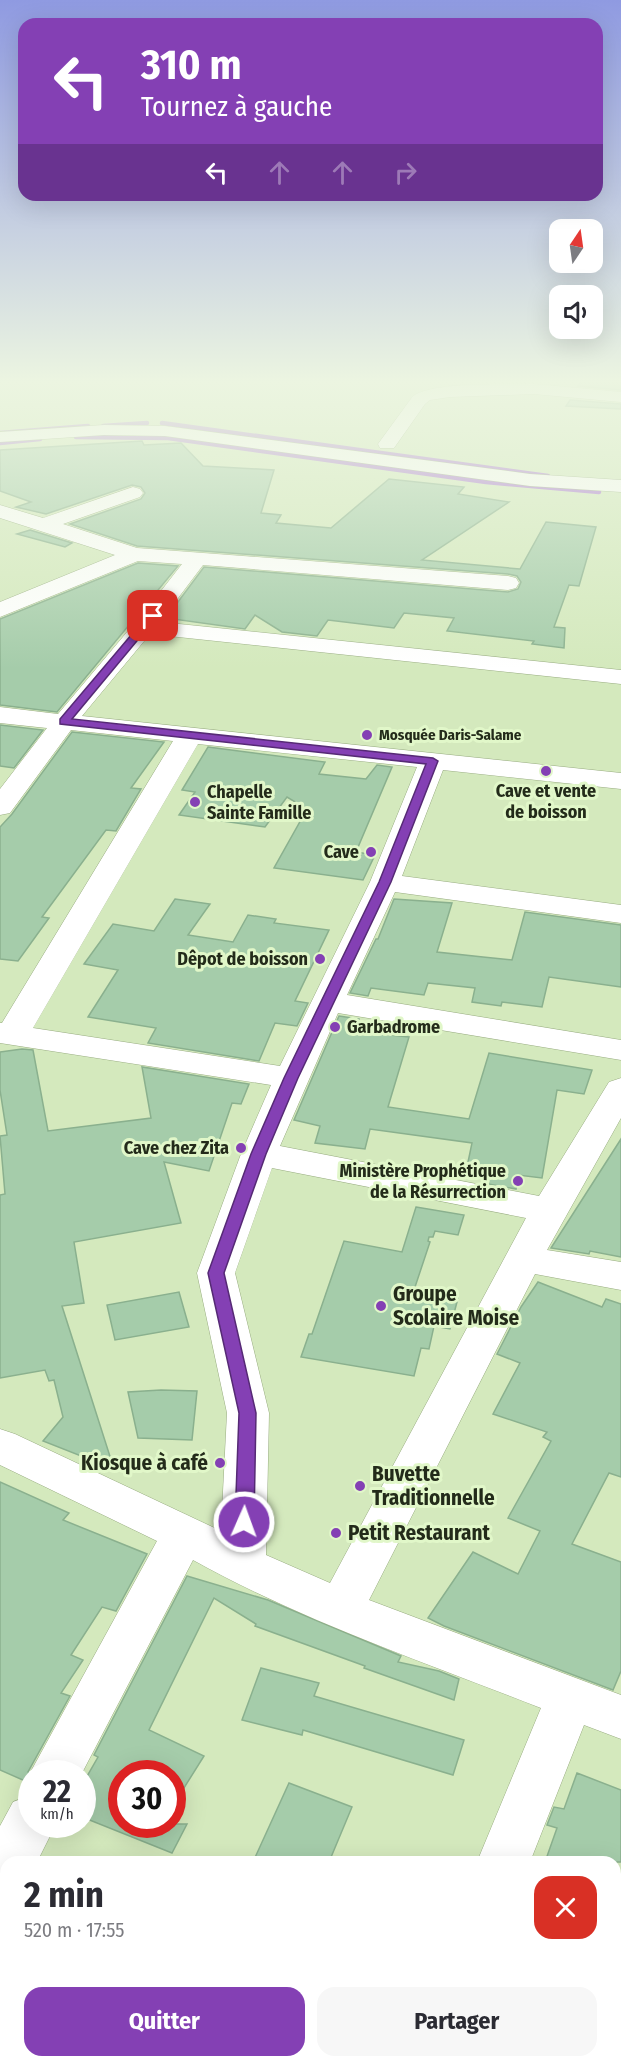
<!DOCTYPE html>
<html lang="fr">
<head>
<meta charset="utf-8">
<style>
	:root { --surface:#fff; --page:#f7f7f7; --text:#2b2b33; --muted:#7c7c81; --accent:#8440b4 }
	body { margin:0; font-family:"Fira Sans Condensed",sans-serif; background:var(--page); color:var(--text); height:100vh; display:flex; flex-direction:column; font-size:22px; white-space:nowrap }
	* { box-sizing:border-box; margin:0 }
	p { font-size:20px; color:var(--muted) }
	.icon { flex:none; width:33px; height:33px; fill:none; stroke:currentColor; stroke-width:2; stroke-linecap:round; stroke-linejoin:round }
	.map { position:relative; flex:1; overflow:hidden }
	.panel { position:absolute; left:0px; top:1856px; width:621px; height:212px; display:flex; flex-direction:column; background:var(--surface); border-radius:18px 18px 0 0; box-shadow:0 6px 24px #0002 }
	.panel>* { flex:none }
	.top-card { position:absolute; left:18px; top:18px; width:585px; height:183px; border-radius:18px; box-shadow:0 6px 24px #0002; background:#8440b4; color:#fff; overflow:hidden }
	.needle { width:39px; rotate:13deg }
	.tools { position:absolute; left:549px; top:219px; display:grid; gap:12px }
	.tools a { display:grid; place-items:center; width:54px; height:54px; border-radius:12px; background:var(--surface); box-shadow:0 6px 24px #0002; font-size:30px }
	.speed { position:absolute; left:18px; top:1760px; display:flex; gap:12px; font-size:30px; font-weight:700; text-align:center }
	.speed>* { display:grid; place-content:center; width:78px; height:78px; border-radius:50%; background:var(--surface); box-shadow:0 6px 24px #0002; line-height:1 }
	.speed small { font-size:15px; font-weight:400 }
	.speed .limit { border:9px solid #d22; background:#fff; color:#111 }
	.pin { position:absolute; display:grid; place-items:center; width:51px; height:51px; color:#fff; margin:-26px; border-radius:12px; box-shadow:0 3px 9px #0006 }
	.me { position:absolute; width:66px; margin:-33px; rotate:2deg; stroke-linejoin:round; filter:drop-shadow(0 0 4px #0008) }
	.turn { display:flex; align-items:center; gap:21px; height:126px; padding:0 24px; font-size:27px }
	.turn .icon { width:78px; height:78px; stroke-width:2.5 }
	.turn b { display:block; font-size:42px; line-height:51px }
	.lanes { display:flex; align-items:center; height:57px; padding:0 24px; background:#0003; justify-content:center; gap:30px; direction:ltr }
	.lanes .off { opacity:.35 }
	.round { display:grid; place-items:center; flex:none; width:63px; height:63px; border-radius:18px; background:var(--page) }
	.overview { display:flex; align-items:center; justify-content:space-between; height:102px; padding:0 24px }
	h1 { font-size:36px; font-weight:700; line-height:45px }
	.primary-button { display:flex; gap:12px; margin-top:auto; padding:12px 24px }
	.primary-button a { flex:1; height:69px; border-radius:18px; background:var(--accent); color:#fff; font-size:24px; font-weight:700; line-height:69px; text-align:center }
	.primary-button a+a { background:var(--page); color:var(--text) }
	.map>svg:first-child { display:block }
	.lines { fill:none; stroke-linecap:round; stroke-linejoin:round }
	.stream { stroke:#a972d6; stroke-width:4.5 }
	.building { fill:#a5ccaa; stroke:#8ab08e; stroke-width:1.5 }
	.minor-casing { stroke:#98ac81; stroke-width:1 }
	.minor { fill:#fff; fill-rule:evenodd }
	.route { fill:#8440b4; stroke:#562a75; stroke-width:1.5 }
	.poi-dot { fill:#8440b4; stroke:#e1f7c9; stroke-width:2 }
	.labels { text-anchor:middle; dominant-baseline:central; stroke-width:6; stroke-linejoin:round; paint-order:stroke }
	.far-poi-label { font-size:15px; font-weight:bold; fill:#232b1a; stroke:#e1f7c9; text-anchor:start }
	.poi-label { font-size:18px; font-weight:bold; fill:#232b1a; stroke:#e1f7c9; text-anchor:end }
	.near-poi-label { font-size:21px; font-weight:bold; fill:#232b1a; stroke:#e1f7c9; text-anchor:start }
</style>
</head>
<body>
<div class="map">
<svg width="621" height="2066" viewBox="0 0 621 2066">
	<rect width="100%" height="100%" fill="#d4e9bd"/>
	<g class="lines">
		<g class="stream">
			<path d="M162 423 548 476"/>
			<path d="M103 426 147 423"/>
			<path d="M0 433 88 426"/>
			<path d="M76 437 168 438 486 482 599 492"/>
			<path d="M0 443 40 439"/>
		</g>
	</g>
	<g class="building">
		<path d="M581 380H621V390L578 386Z"/>
		<path d="M570 400 621 404V409L566 406Z"/>
		<path d="M142 441 144 445 181 443 203 466 274 470 261 513 281 515 276 523 331 528 389 479 464 487 458 494 509 502 422 560 520 569 546 522 596 527 579 586 569 585 554 627 565 628 564 648 532 644 534 641 447 631 454 618 404 613 394 628 328 620 317 636 282 632 255 615 245 629 166 618 204 567 508 592 518 589 521 582 517 576 508 574 137 546 70 524 141 499 145 493 141 487 132 485 46 514 16 507 31 502 0 491V450Z"/>
		<path d="M30 530 72 543 65 547 17 534Z"/>
		<path d="M138 563 178 566 57 712 0 705V619Z"/>
		<path d="M0 725 43 730 14 768 0 766Z"/>
		<path d="M72 732 164 742 131 788 141 789 116 831 106 830 42 917 49 918 18 961 0 959V827L12 814Z"/>
		<path d="M208 747 325 762 319 774 366 779 377 765 392 767 356 852 375 855 363 880 274 868 307 809 287 797 265 827 179 815 195 792 182 790Z"/>
		<path d="M175 899 210 904 188 935 233 942 248 915 276 919 274 923 329 930 295 1001 308 1003 297 1026 275 1023 259 1061 148 1043 156 1028 88 1017 118 970 84 964 113 924 154 931Z"/>
		<path d="M394 899 452 903 437 952 483 957 512 960 525 912 621 925V987L549 977 542 1007 502 1002 501 1006 472 1002 475 988 428 983 424 995 371 988 368 996 350 993 376 939H378Z"/>
		<path d="M339 1016 359 1019 355 1027 372 1029 371 1033 409 1037 388 1107 469 1119 489 1053 592 1070 584 1094 557 1090 542 1178 518 1175 516 1189 483 1183 486 1170 467 1167 472 1143 370 1129 365 1149 315 1143 320 1126 294 1120Z"/>
		<path d="M22 1049 33 1050 48 1131 151 1118 142 1067 249 1084 241 1104 232 1103 209 1171 164 1162 181 1223 74 1242 84 1303 62 1306 114 1469 43 1441 63 1417 54 1380 49 1381 45 1370 0 1378V1195L5 1194 0 1136 7 1135 0 1090V1052Z"/>
		<path d="M621 1139V1257L590 1251 589 1254 551 1248Z"/>
		<path d="M416 1207 464 1215 458 1235 435 1231 433 1237H429L428 1241 430 1242 414 1290 458 1298 450 1329 434 1326 429 1349 421 1348 414 1376 301 1357 309 1334H312L344 1241 402 1252Z"/>
		<path d="M538 1282 602 1307 606 1299 621 1304V1477L609 1473 572 1544 621 1562V1671L613 1690 444 1626 428 1618 473 1552 518 1574 540 1531 508 1518 551 1441 543 1437 547 1432 493 1414 520 1363 497 1354 521 1307Z"/>
		<path d="M179 1292 189 1327 115 1340 107 1305Z"/>
		<path d="M161 1390 197 1391 192 1440 138 1438 128 1392Z"/>
		<path d="M0 1482 69 1513 63 1520 147 1554 116 1611 102 1607 71 1655 83 1660 61 1693 70 1696 28 1772 32 1777V1784L0 1770Z"/>
		<path d="M187 1576 268 1600 401 1656 398 1662 439 1671 459 1679 454 1700 364 1668 365 1666 255 1626 256 1624 214 1598 149 1730 204 1756 172 1807V1773H122V1824H187L172 1853 82 1817V1785L98 1757 94 1755Z"/>
		<path d="M261 1668 319 1683 314 1696 464 1740 453 1775 303 1730 302 1735 242 1720Z"/>
		<path d="M577 1773 621 1790V1862H545L557 1828 547 1825 554 1807 564 1809Z"/>
		<path d="M289 1783 352 1807 329 1862H253Z"/>
	</g>
	<g class="lines">
		<defs>
			<g id="minor">
				<path d="M534 384 621 392V402L534 394 450 397 430 400 425 404 394 448H380L378 444 413 396C436 381 505 385 534 384Z"/>
				<path d="M104 425 165 426 530 474 621 480V492L530 486 165 436 104 435 0 442V432Z"/>
				<path d="M133 487 140 489 143 493 140 497 63 524 137 548 508 576 516 578 519 583 516 588 508 590 203 565 160 622 621 670V684L150 634 82 716 621 773V789L443 770 402 876 621 905V923L395 892 347 995 621 1040V1060L338 1013 280 1146 539 1196 609 1082 621 1078V1118L547 1250 621 1262V1290L535 1274 369 1600 621 1695V1739L584 1725 530 1862H477L541 1708C424 1662 303 1621 193 1560L82 1773H32V1775L30 1773 157 1541 0 1465V1429L15 1434 221 1531 227 1413 197 1273 241 1154 271 1085 0 1043V1023H2L173 741 71 730 10 813 0 815V789L47 728 0 723V707L58 714 154 600 182 564 138 561 0 617V602L115 555 0 518V505L43 518ZM198 744 417 767 370 882 280 1066 33 1028ZM272 1168 526 1218 330 1583 266 1555 269 1413 235 1273Z"/>
				<path d="M32 1795V1824H56L37 1862H6V1886L0 1884V1826L13 1802Z"/>
				<path d="M393 2061H451L449 2066H391Z"/>
			</g>
		</defs>
		<use href="#minor" class="minor-casing"/>
		<use href="#minor" class="minor"/>
	</g>
	<linearGradient id="sky" x2="0" y2="1"><stop stop-color="#8f9ae1"/><stop offset="0.57" stop-color="#ecf5e1"/><stop offset="1" stop-color="#ecf5e1" stop-opacity="0"/></linearGradient>
	<rect width="621" height="669" fill="url(#sky)"/>
	<path class="route" d="M153 613 156 614V618L72 719 433 758 438 761 391 882 298 1078 266 1154 224 1273 256 1413 254 1522 251 1527 244 1529 238 1527 235 1522 239 1413 208 1273 251 1154 284 1078 379 882 426 764 60 724V719L149 614Z"/>
	<g class="poi-dot">
		<circle cx="367" cy="735" r="6"/>
		<circle cx="546" cy="771" r="6"/>
		<circle cx="195" cy="802" r="6"/>
		<circle cx="371" cy="852" r="6"/>
		<circle cx="320" cy="959" r="6"/>
		<circle cx="335" cy="1027" r="6"/>
		<circle cx="241" cy="1148" r="6"/>
		<circle cx="518" cy="1181" r="6"/>
		<circle cx="381" cy="1306" r="6"/>
		<circle cx="220" cy="1463" r="6"/>
		<circle cx="360" cy="1486" r="6"/>
		<circle cx="336" cy="1533" r="6"/>
	</g>
	<g class="labels">
		<g class="far-poi-label">
			<text x="379" y="735">Mosquée Daris-Salame</text>
		</g>
		<g class="poi-label">
			<text x="546" y="791" text-anchor="middle">Cave et vente<tspan x="546" dy="21">de boisson</tspan></text>
			<text x="207" y="792" text-anchor="start">Chapelle<tspan x="207" dy="21">Sainte Famille</tspan></text>
			<text x="359" y="852">Cave</text>
			<text x="308" y="959">Dêpot de boisson</text>
			<text x="347" y="1027" text-anchor="start">Garbadrome</text>
			<text x="229" y="1148">Cave chez Zita</text>
			<text x="506" y="1171">Ministère Prophétique<tspan x="506" dy="21">de la Résurrection</tspan></text>
		</g>
		<g class="near-poi-label">
			<text x="393" y="1294">Groupe<tspan x="393" dy="24">Scolaire Moise</tspan></text>
			<text x="208" y="1463" text-anchor="end">Kiosque à café</text>
			<text x="372" y="1474">Buvette<tspan x="372" dy="24">Traditionnelle</tspan></text>
			<text x="348" y="1533">Petit Restaurant</text>
		</g>
	</g>
</svg>
<div class="tools">
<a><svg class="needle" viewBox="-14 -14 28 28"><path d="M0-13l5 13h-10z" fill="#e53935"/><path d="M0 13l5-13h-10z" fill="#7c7c81"/></svg></a>
<a><svg class="icon" aria-label="sound" viewBox="0 0 24 24"><path d="M4 9h4l5-4v14l-5-4H4zM17 9q2 3 0 6"/></svg></a>
</div>
<div class="speed"><div>22<small>km/h</small></div><div class="limit">30</div></div>
<div class="pin" style="left:153px;top:616px;background:#d93025"><svg class="icon" aria-label="arrive" viewBox="0 0 24 24"><path d="M6 21V4h12l-3 4 3 4H6"/></svg></div>
<svg class="me" style="left:244px;top:1522px" viewBox="-20 -20 40 40"><circle r="17" fill="#8440b4" stroke="#fff" stroke-width="3"/><path d="M0-11L8 9 0 5-8 9z" fill="#fff"/></svg>
<div class="top-card">
<div class="turn"><svg class="icon" aria-label="left" viewBox="0 0 24 24"><path d="M17 20v-9H6M10 6l-5 5 5 5"/></svg><div><b>310 m</b>Tournez à gauche</div></div>
<div class="lanes"><svg class="icon" aria-label="left" viewBox="0 0 24 24"><path d="M17 20v-9H6M10 6l-5 5 5 5"/></svg><svg class="icon off" aria-label="ahead" viewBox="0 0 24 24"><path d="M12 20V5M6 11l6-6 6 6"/></svg><svg class="icon off" aria-label="ahead" viewBox="0 0 24 24"><path d="M12 20V5M6 11l6-6 6 6"/></svg><svg class="icon off" aria-label="right" viewBox="0 0 24 24"><path d="M7 20v-9h11M14 6l5 5-5 5"/></svg></div>
</div>
<section class="panel">
<div class="overview"><div><h1>2 min</h1><p>520 m · 17:55</p></div><a class="round" style="background:#d93025;color:#fff"><svg class="icon" aria-label="close" viewBox="0 0 24 24"><path d="M6 6l12 12M18 6L6 18"/></svg></a></div>
<div class="primary-button"><a>Quitter</a><a>Partager</a></div>
</section>
</div>
</body>
</html>
